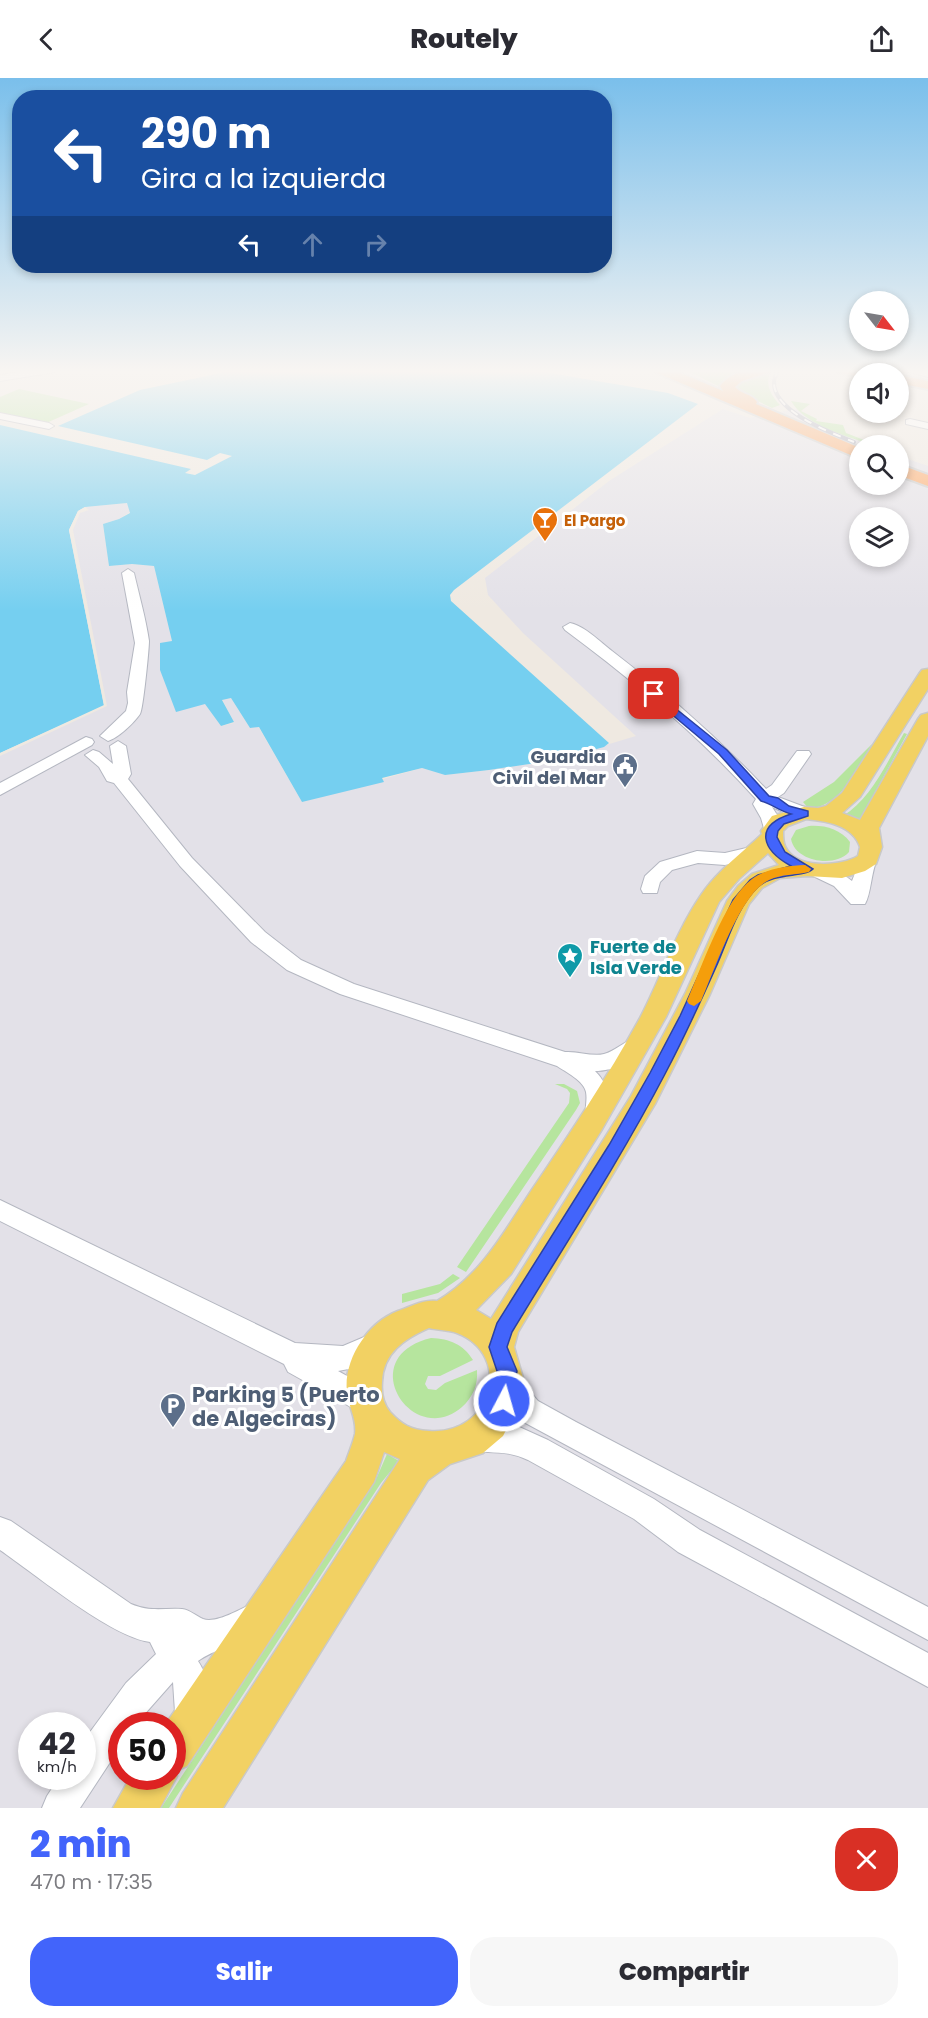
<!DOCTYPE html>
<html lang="es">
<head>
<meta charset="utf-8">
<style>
	:root { --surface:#fff; --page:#f7f7f7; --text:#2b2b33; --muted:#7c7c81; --accent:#4264fb }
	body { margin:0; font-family:Poppins,sans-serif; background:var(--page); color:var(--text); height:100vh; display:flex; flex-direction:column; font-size:22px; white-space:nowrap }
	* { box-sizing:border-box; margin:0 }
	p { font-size:20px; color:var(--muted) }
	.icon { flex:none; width:33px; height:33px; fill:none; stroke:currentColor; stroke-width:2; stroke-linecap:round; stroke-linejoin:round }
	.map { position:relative; height:1730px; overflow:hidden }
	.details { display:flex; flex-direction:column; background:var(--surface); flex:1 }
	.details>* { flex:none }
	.hud { position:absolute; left:12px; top:12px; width:600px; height:183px; border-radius:24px; box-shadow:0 3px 9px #0003; background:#1a4fa0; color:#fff; overflow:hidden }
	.needle { width:39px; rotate:121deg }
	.buttons { position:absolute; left:849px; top:213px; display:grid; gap:12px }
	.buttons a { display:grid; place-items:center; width:60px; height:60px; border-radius:50%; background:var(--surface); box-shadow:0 3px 9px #0003; font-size:30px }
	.speed { position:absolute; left:18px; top:1634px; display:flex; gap:12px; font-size:30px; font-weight:700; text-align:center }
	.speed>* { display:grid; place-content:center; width:78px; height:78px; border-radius:50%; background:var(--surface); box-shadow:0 3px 9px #0003; line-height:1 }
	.speed small { font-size:15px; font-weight:400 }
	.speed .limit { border:9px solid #d22; background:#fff; color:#111 }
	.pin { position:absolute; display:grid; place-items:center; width:51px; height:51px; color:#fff; margin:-26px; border-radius:12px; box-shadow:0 3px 9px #0006 }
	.me { position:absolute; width:66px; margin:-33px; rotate:6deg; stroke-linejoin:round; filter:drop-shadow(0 0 4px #0008) }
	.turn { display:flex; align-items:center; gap:21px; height:126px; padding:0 30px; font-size:27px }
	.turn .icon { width:78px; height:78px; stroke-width:2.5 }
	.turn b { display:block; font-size:42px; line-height:51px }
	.lanes { display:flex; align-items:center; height:57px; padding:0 30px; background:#0003; justify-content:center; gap:30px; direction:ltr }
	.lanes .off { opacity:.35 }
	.round { display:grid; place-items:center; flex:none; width:63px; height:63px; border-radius:24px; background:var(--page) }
	.head { display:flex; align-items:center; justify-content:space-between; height:102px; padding:0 30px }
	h1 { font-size:36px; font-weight:800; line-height:45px; color:var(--accent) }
	.cta { display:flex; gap:12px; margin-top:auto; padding:12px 30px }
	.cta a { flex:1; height:69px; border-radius:24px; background:var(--accent); color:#fff; font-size:24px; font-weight:800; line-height:69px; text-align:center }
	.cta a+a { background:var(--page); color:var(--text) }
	header { display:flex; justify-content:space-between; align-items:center; height:78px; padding:0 30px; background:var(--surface); font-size:27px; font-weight:800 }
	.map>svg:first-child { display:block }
	.industrial { fill:#e3e1e8; fill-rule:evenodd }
	.green { fill:#b6e59e }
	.water { fill:#75cff0 }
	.pier { fill:#efe9e1 }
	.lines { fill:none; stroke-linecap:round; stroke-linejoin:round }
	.minor-casing { stroke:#b4b7c1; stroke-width:2 }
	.major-casing { stroke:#c9c9c9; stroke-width:3 }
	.highway-casing { stroke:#c9c9c9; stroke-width:4 }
	.minor { fill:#fff; fill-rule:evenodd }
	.major { fill:#f2d163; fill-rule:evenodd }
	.highway { fill:#ffa35c; fill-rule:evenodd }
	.rail-casing { stroke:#a3a6b8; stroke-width:4 }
	.rail { stroke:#fff; stroke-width:2; stroke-dasharray:8; stroke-linecap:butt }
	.route { fill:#4264fb; stroke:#2b41a3; stroke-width:1.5 }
	.slow { fill:#f59e0b }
	.labels { text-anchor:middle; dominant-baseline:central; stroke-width:6; stroke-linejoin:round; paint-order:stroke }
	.far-food-label { font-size:15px; font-weight:bold; fill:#c56008; stroke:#fff; text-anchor:start }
	.service-label { font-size:18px; font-weight:bold; fill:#4e5e75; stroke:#fff; text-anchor:end }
	.culture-label { font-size:18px; font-weight:bold; fill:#0d838f; stroke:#fff; text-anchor:start }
	.near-service-label { font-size:21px; font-weight:bold; fill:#4e5e75; stroke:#fff; text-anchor:start }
</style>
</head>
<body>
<header><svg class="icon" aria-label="back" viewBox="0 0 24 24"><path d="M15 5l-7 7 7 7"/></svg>Routely<svg class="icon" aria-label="share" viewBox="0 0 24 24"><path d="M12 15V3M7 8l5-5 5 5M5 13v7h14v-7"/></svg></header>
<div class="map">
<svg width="928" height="1730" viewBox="0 0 928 1730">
	<rect width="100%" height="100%" fill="#efe9e1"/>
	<path class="industrial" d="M723 331 750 340 796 331 819 346 871 367 860 368V406H898L899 378 928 388V1730H0V675L104 627 69 452 78 433 85 429 128 425 130 434 119 441 103 446 109 488 132 486 154 488 172 563 206 626 221 648 234 645 222 621 231 620 250 650 258 648 302 724 422 690 445 697 489 692 556 682 636 658 523 555 488 517 485 500 609 403ZM860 440H898V478H860ZM32 1647H82V1698H32ZM122 1647H172V1698H122Z"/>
	<g class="green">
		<path d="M684 291H711L735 295 740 293 737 291H755C743 294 724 296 720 309Z"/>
		<path d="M771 293C764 306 771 317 780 327L772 330 737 313 735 307 746 300Z"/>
		<path d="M19 311 89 326 44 346 0 336V319Z"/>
		<path d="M791 323 810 326 801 333 817 341 816 343 843 347 846 355 877 367H871C845 357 806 348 791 323Z"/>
		<path d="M904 655 907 656 858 745 843 738C872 720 887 684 904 655Z"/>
		<path d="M872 666C857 692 842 727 809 731L803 724 834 704Z"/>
		<path d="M809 748C825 747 840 751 850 764L849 774C835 790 795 784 791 761L796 752Z"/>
		<path d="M555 1006H564L577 1013 580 1025 576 1032 466 1194 457 1189 569 1025 570 1015 567 1011Z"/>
		<path d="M453 1196 460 1200 438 1215 402 1225V1216L440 1206Z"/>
		<path d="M431 1260C450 1261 463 1266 473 1282L440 1298H428L425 1306 428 1311 436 1312 445 1305 477 1292C478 1307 473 1319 462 1329 413 1372 352 1279 431 1260Z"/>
		<path d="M387 1376 399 1383 381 1405 169 1730H161L377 1399Z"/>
	</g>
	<path class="water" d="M240 291H526L668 315 698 326 454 512 450 517 451 523 609 665 604 669 556 682 489 692 445 697 422 690 382 700 384 704 302 724 259 649 250 650 231 620 222 622 234 644 221 648 205 626 176 634 160 592V565L172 563 154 488 132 486 109 488 103 446 119 441 130 435 127 425 85 429 78 433 69 452 104 628 0 675V347L191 391 185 395 195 397 232 378 220 375 207 382 58 348 140 312Z"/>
	<path class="pier" d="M85 429 89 432 80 435 73 452 107 628 0 678V675L104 627 69 452 78 433Z"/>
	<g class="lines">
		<defs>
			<g id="minor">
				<path d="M40 291H60L55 294 0 303V297Z"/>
				<path d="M904 291 928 293V299L906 293Z"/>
				<path d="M0 335 49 345 54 348 49 351 0 341Z"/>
				<path d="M910 341 928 345V351L906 346V342Z"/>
				<path d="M128 491 134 495C139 517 146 541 149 563 149 571 143 632 140 636 134 645 118 660 108 663L100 658 126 633 128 625 127 614 135 565 122 495Z"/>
				<path d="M570 545C585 548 600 564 612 573 667 615 719 661 766 711L772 707 797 673H809L811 676 784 715 778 719 810 731 813 735 810 739C797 742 784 734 772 729L779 740 781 753 778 757H766L761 740 753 726 756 721C698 657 634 603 565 552L563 549Z"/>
				<path d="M86 659 92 661 94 664 92 667 0 717V705Z"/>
				<path d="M118 663 126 668 131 696 128 701 192 780 265 854 301 882 354 906 565 974C578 973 592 979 604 976 619 972 628 957 645 962L648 968C639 984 612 993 595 993 608 1005 613 1027 604 1043L596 1046 588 1043C583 1033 588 1025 586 1014 584 1003 566 994 557 988L340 916 287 892 251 864 180 788 114 705 107 703 99 689 85 677 93 672 99 674 113 686 110 668Z"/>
				<path d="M755 768 761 769 764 773 761 777 725 787 698 785 672 792 660 804 657 815H643L641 811 645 798 660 784 697 773 725 775Z"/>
				<path d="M868 775 874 777 877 781C871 795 871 816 865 826H851L834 808 811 797 808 793 811 789C825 785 841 795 852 803L862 777Z"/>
				<path d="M0 1122 295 1265 343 1268 376 1254 385 1257 389 1266 385 1275 354 1290 338 1293 376 1314 380 1323 376 1332 366 1336 356 1332 288 1294 284 1286 0 1143Z"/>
				<path d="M507 1295 517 1299 538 1323 576 1344 928 1529V1562L518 1341 497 1317 493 1308 497 1299Z"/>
				<path d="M494 1345 517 1348 548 1362 654 1421 700 1452 928 1575V1609L678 1474 634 1441 528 1382C504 1370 487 1378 466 1370L462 1360 466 1350 476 1346Z"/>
				<path d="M0 1439 11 1443 131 1526C149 1534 163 1530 182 1531 190 1532 196 1538 203 1541 216 1546 240 1531 252 1526L263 1531 268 1542 263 1553C243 1564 215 1571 198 1583 210 1600 211 1627 204 1646L192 1651 180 1646 175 1634 173 1604 135 1647H122V1666L80 1730H42L47 1718 60 1698H82V1665L126 1605 156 1576 150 1564C111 1559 35 1496 0 1472Z"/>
			</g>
			<path id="major" d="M928 591V611L860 719 842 735 860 742 918 641 921 637 928 635V658L879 750 882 769 876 786 865 793 842 800 807 798 780 800 762 810 749 826 710 916 655 1026 518 1254 514 1269 523 1300 520 1325 503 1358 483 1375 450 1386 428 1402 223 1730H176L183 1715 400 1381 384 1374 374 1404 187 1688 175 1693 177 1698 160 1730H113L131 1698H172V1647H165L346 1383C349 1374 353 1365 355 1356 357 1341 349 1330 347 1315 343 1282 367 1245 398 1233 410 1229 424 1221 437 1223 481 1197 504 1154 531 1113 569 1057 607 1000 640 940 661 900 675 855 701 817 717 793 741 776 762 756L761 753 772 738 804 729 818 730 826 728 842 715 919 596 922 592ZM806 741C826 743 853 747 860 769L858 778C840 789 795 791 785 768 783 764 783 758 783 753L788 748ZM768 775 779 787 752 796 738 808 727 823 685 916 631 1018 491 1241 476 1232 511 1196 601 1053 666 939 719 824 739 801ZM429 1250C438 1252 449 1252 457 1255 514 1277 492 1358 429 1353 411 1352 402 1347 390 1334 383 1325 381 1315 382 1304 383 1275 404 1261 429 1250Z"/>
			<g id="highway">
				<path d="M653 291H671L723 313 720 308C733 292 752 291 771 291L769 294 742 303 735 309C741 316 752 316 757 324L756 326 860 370V381L655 294Z"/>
				<path d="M836 291H860L872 296H860V299L838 294Z"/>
				<path d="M898 297 928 303V311L898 305Z"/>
				<path d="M898 386 928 397V408L898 397Z"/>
			</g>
		</defs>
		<use href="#minor" class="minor-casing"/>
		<use href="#major" class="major-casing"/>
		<use href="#highway" class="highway-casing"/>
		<use href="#minor" class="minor"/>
		<use href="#major" class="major"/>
		<use href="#highway" class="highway"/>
		<defs>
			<path id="rail" d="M778 291C777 295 774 300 774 304 773 334 832 355 854 364"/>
		</defs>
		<use href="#rail" class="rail-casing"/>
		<use href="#rail" class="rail"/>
	</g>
	<linearGradient id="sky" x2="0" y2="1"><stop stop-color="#7abfeb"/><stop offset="0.55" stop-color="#f8f5f2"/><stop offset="1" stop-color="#f8f5f2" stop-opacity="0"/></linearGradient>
	<rect width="928" height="533" fill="url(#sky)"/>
	<path class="route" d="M654 613 727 672 769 718 778 720 789 728 808 733V738L784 746 778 753 777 759 785 774 813 791C804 800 774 794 758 809 737 829 728 862 716 889 700 925 684 960 665 996 619 1084 564 1168 512 1254L507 1269 517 1293 511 1330 504 1333 497 1330 494 1323 497 1293 489 1269 497 1245 609 1067 650 995 680 938 733 822 750 802 758 797 791 788C762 772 753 748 791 736 779 733 772 726 761 723L719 676 651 619V614Z"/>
	<path class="slow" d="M805 787 811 791 809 794C795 797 782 796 769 802 740 815 714 893 701 923L694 928 689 926 687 923C701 891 725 820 752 801 767 790 787 788 805 787Z"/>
	<defs>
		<symbol id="bar-pin" viewBox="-11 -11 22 30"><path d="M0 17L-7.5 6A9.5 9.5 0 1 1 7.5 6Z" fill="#e8710a" stroke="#fff"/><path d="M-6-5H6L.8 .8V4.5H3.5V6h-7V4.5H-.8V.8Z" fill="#fff"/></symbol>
		<symbol id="civic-pin" viewBox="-11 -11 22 30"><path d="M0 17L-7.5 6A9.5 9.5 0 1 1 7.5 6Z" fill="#5c6f8a" stroke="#fff"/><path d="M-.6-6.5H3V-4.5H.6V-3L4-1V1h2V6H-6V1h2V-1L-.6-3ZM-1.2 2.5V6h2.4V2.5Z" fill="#fff"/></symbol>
		<symbol id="sight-pin" viewBox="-11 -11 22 30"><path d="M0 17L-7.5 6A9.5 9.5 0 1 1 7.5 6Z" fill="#0f9aa8" stroke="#fff"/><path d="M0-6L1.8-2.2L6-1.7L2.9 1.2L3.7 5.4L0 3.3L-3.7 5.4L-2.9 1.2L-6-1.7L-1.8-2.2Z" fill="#fff"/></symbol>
		<symbol id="parking-pin" viewBox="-11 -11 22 30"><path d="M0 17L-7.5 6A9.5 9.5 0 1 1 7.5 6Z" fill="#5c6f8a" stroke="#fff"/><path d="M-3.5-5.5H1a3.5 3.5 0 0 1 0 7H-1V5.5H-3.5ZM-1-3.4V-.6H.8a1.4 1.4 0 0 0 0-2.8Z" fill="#fff"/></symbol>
	</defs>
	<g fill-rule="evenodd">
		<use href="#bar-pin" x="530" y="427" width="30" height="40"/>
		<use href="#civic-pin" x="610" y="673" width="30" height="40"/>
		<use href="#sight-pin" x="555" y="863" width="30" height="40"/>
		<use href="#parking-pin" x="158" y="1313" width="30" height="40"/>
	</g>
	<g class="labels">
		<g class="far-food-label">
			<text x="564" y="442">El Pargo</text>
		</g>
		<g class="service-label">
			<text x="606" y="678">Guardia<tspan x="606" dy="21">Civil del Mar</tspan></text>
		</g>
		<g class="culture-label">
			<text x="590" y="868">Fuerte de<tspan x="590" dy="21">Isla Verde</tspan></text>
		</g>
		<g class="near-service-label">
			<text x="192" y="1316">Parking 5 (Puerto<tspan x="192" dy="24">de Algeciras)</tspan></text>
		</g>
	</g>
</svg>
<div class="buttons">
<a><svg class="needle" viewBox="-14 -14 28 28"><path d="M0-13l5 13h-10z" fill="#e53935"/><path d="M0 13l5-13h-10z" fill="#7c7c81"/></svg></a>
<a><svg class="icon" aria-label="sound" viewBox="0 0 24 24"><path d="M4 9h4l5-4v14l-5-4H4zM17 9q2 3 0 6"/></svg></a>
<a><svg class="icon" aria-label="search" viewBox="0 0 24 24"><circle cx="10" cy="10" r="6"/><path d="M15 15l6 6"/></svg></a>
<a><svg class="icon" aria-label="layers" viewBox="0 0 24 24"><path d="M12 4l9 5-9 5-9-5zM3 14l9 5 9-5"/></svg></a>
</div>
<div class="speed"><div>42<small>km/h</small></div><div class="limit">50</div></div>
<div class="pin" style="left:654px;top:616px;background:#d93025"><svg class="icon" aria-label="arrive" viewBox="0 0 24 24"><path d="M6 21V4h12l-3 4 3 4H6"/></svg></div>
<svg class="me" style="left:504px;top:1323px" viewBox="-20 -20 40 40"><circle r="17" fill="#4264fb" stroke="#fff" stroke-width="3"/><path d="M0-11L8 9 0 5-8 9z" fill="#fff"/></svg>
<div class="hud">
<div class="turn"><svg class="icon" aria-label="left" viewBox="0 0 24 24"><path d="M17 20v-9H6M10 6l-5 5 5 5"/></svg><div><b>290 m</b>Gira a la izquierda</div></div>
<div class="lanes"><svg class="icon" aria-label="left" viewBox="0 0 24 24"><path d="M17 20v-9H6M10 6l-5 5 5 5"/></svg><svg class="icon off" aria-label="ahead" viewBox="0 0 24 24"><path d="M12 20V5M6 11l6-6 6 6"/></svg><svg class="icon off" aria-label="right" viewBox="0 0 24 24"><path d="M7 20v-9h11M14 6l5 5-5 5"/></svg></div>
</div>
</div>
<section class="details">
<div class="head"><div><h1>2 min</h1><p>470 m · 17:35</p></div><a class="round" style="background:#d93025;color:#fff"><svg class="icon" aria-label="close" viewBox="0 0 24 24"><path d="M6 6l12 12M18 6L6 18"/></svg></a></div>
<div class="cta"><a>Salir</a><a>Compartir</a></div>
</section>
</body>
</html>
